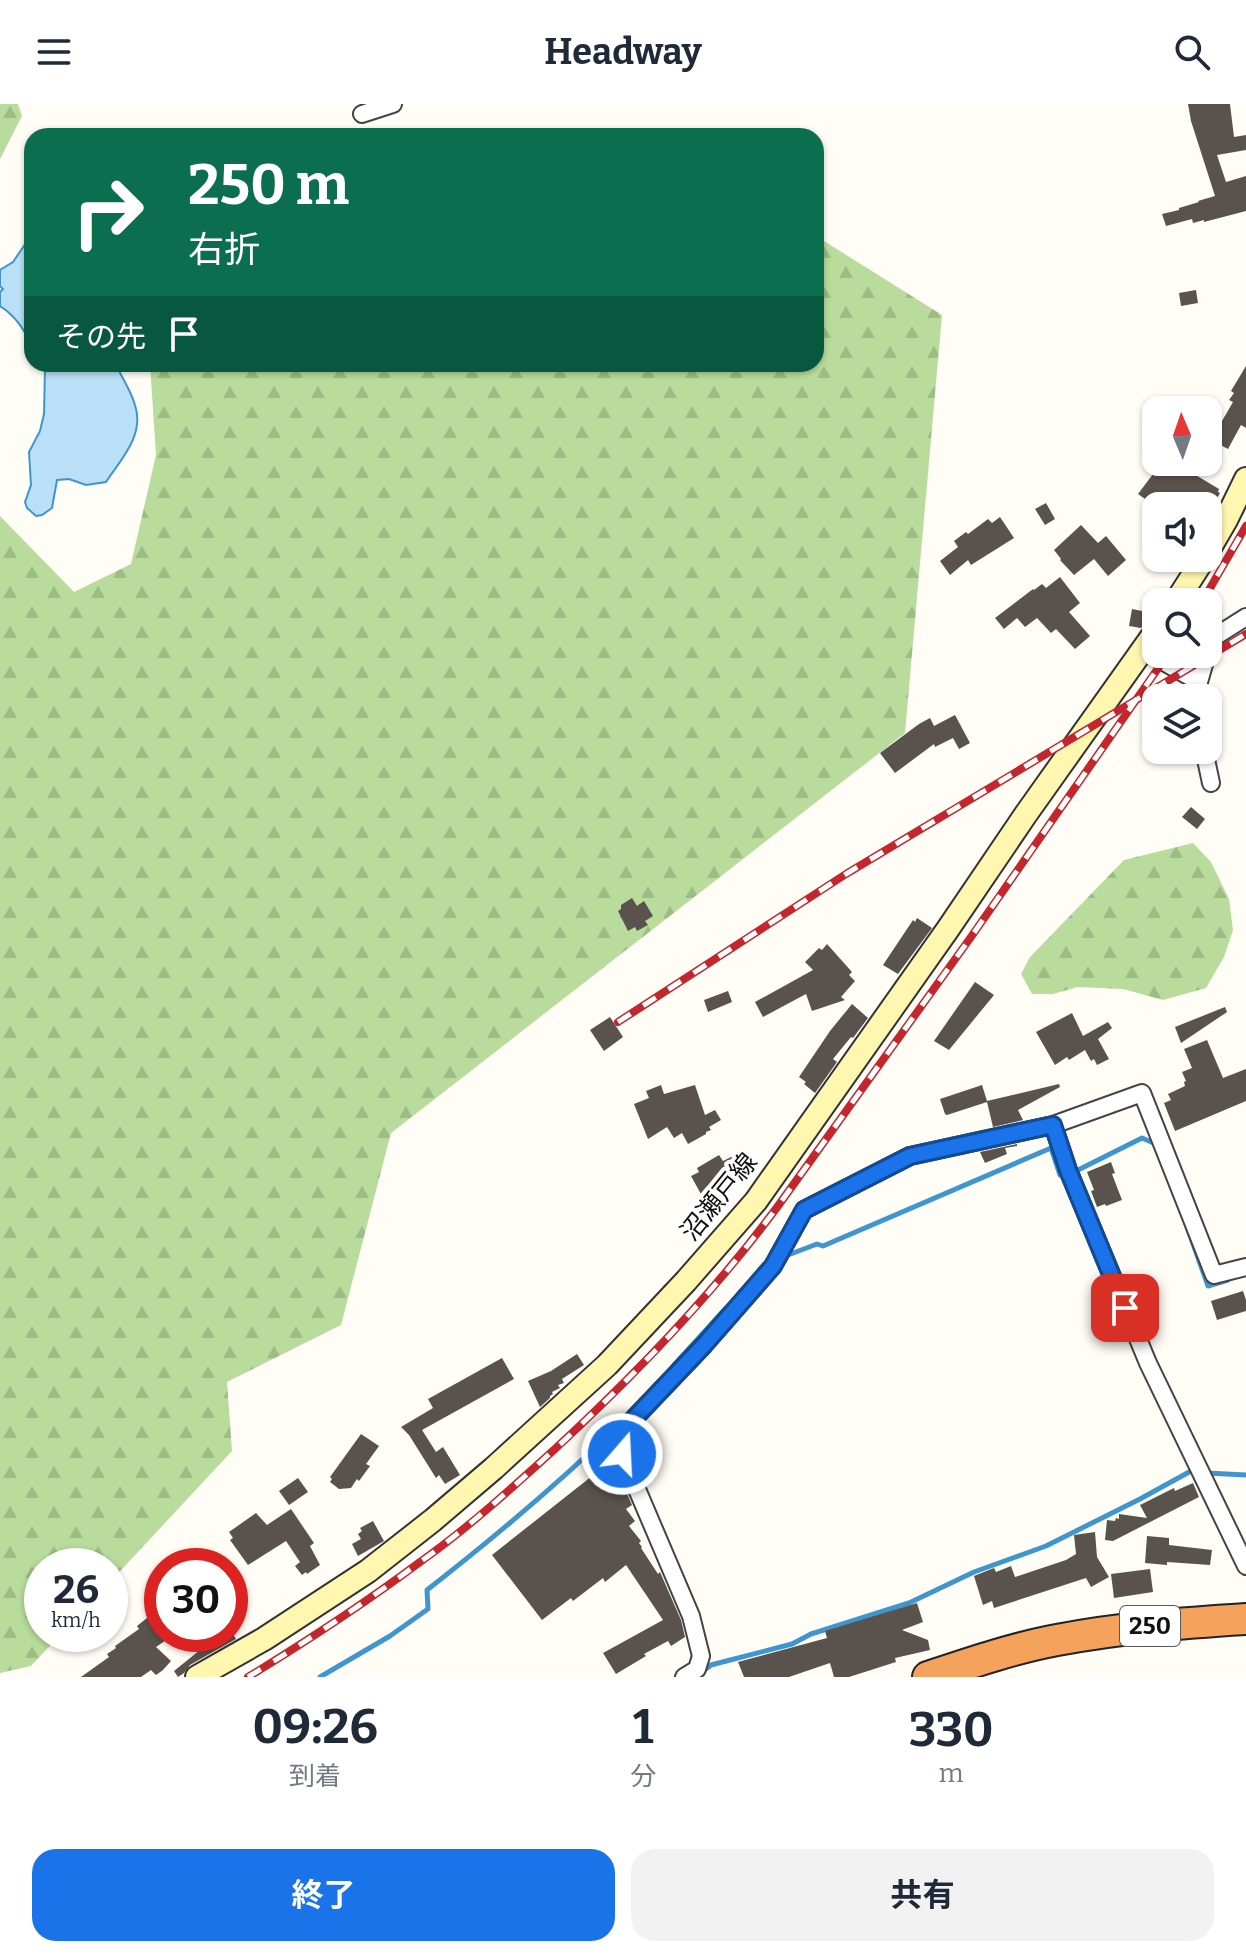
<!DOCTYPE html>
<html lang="ja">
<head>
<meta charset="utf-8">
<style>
	:root { --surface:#fff; --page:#f2f2f3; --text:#1f2937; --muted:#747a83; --accent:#1a73e8 }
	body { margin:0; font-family:Bitter,"Noto Sans JP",serif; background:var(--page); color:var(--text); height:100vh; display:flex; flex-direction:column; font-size:30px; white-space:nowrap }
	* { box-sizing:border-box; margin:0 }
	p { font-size:26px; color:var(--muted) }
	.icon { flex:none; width:44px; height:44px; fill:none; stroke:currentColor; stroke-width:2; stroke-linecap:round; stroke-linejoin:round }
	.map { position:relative; height:1573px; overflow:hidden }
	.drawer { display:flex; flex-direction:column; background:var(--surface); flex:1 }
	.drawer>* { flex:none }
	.top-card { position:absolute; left:24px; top:24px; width:800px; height:244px; border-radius:24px; box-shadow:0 2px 6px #0004; background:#0b6e4f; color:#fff; overflow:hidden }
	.needle { width:52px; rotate:358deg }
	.tools { position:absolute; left:1142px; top:292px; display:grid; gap:16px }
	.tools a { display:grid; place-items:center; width:80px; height:80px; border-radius:16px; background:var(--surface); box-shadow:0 2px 6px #0004; font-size:40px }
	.speed { position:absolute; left:24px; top:1444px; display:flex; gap:16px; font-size:40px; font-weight:700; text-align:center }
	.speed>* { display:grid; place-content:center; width:104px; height:104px; border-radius:50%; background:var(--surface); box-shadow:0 2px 6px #0004; line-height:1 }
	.speed small { font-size:20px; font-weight:400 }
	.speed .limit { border:12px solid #d22; background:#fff; color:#111 }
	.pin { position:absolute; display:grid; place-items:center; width:68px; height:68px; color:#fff; margin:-34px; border-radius:16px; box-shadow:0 4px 12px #0006 }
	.me { position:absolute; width:88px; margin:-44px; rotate:19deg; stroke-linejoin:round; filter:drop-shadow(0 0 6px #0008) }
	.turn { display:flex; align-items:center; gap:28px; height:168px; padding:0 32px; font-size:36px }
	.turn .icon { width:104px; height:104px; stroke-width:2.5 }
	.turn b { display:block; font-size:56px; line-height:68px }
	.then { display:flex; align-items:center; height:76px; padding:0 32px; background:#0003; gap:16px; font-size:30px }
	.eta { display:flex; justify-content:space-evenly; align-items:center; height:136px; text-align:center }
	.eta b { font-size:48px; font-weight:700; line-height:56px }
	.button { display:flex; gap:16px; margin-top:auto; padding:16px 32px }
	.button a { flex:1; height:92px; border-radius:24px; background:var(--accent); color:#fff; font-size:32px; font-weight:700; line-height:92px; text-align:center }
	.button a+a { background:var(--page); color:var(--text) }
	header { display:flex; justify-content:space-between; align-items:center; height:104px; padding:0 32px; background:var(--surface); font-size:36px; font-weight:700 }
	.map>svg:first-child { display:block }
	.forest { fill:url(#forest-firs) }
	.water { fill:#b9e0f7; stroke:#3f96cf; stroke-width:2 }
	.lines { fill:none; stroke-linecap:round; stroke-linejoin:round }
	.stream { stroke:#3f96cf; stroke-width:5 }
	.building { fill:#5a524d }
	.street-casing { stroke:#444; stroke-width:20 }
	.secondary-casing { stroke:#333; stroke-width:26 }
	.highway-casing { stroke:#222; stroke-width:34 }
	.street { stroke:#fff; stroke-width:16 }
	.secondary { stroke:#fff6b0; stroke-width:22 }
	.highway { stroke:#f5a25d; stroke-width:30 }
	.rail-casing { stroke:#c4262e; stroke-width:8 }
	.rail { stroke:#fff; stroke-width:5; stroke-dasharray:15; stroke-linecap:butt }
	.route-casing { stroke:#114b97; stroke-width:20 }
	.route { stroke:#1a73e8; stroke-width:14 }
	.labels { text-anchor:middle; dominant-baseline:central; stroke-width:8; stroke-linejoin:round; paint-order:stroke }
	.shield { fill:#fff; stroke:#585858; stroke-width:2 }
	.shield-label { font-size:24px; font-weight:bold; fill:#111 }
	.street-label { font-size:26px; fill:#111; stroke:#fff }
</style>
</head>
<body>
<header><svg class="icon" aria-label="menu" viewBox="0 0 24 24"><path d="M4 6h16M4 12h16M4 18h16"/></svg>Headway<svg class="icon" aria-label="search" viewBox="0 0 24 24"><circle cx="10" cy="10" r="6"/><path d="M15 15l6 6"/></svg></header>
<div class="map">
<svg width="1246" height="1573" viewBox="0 0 1246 1573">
	<defs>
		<pattern id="forest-firs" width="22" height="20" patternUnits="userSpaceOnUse" patternTransform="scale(2)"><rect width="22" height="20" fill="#b9dc9c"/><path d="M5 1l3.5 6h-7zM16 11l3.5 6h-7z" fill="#9ebc85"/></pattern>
	</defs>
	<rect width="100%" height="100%" fill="#fffdf5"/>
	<g class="forest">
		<path d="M0 0H18L22 12 0 55Z"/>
		<path d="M816 132 942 211 905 629 391 1029 341 1221 227 1278 232 1347 110 1478V1462H42V1530H61L31 1562 0 1569V412L74 488 131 460 156 351 150 260H816Z"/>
		<path d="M1193 739 1211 758 1229 795 1233 826 1224 853 1206 884 1163 896 1123 885 1078 883 1053 890H1032L1021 870 1030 853 1124 756Z"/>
	</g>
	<g class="water">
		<path d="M32 130V241C23 225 16 212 0 202V188L3 185 0 182V166L13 158Z"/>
		<path d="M43 260H115C122 273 131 287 135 301 145 331 121 355 106 378L86 381 69 375 57 376 52 404 42 411 36 412 27 404 25 398 31 381 29 348 40 327 44 310 45 264Z"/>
	</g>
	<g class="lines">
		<g class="stream">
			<path d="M1074 1068 1142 1034 1156 1040"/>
			<path d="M1186 1120 1208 1182 1228 1176"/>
			<path d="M788 1151 817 1140 823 1142 1051 1044 1060 1071 1064 1073"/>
			<path d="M674 1261 726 1204"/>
			<path d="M1207 1369 1246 1371"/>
			<path d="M702 1568 711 1561 792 1540 811 1530 909 1499 974 1468 1046 1442 1140 1395 1191 1367"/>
			<path d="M320 1573 390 1532 428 1505 427 1486C495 1433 559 1379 621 1319"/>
		</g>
	</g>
	<g class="building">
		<path d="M1188 0H1230L1234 33 1246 31V46L1217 51 1226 78 1246 72V107L1204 118V116L1193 119 1192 115 1166 122 1162 110 1179 106V104L1199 98 1198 97 1215 92 1191 17Z"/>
		<path d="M1196 186 1198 199 1181 202 1179 189Z"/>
		<path d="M1246 262V324L1241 321 1228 345 1211 336 1233 298 1229 296 1234 289 1231 287Z"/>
		<path d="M1162 358H1174L1219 385 1218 388 1220 389 1213 402H1155L1138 390Z"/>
		<path d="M1046 399 1055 415 1045 421 1035 405Z"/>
		<path d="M1000 413 1014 434 971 461 968 456 950 471 940 457 958 443 954 437 966 428 968 430 988 415 992 419Z"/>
		<path d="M1081 421 1098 439 1106 432 1126 456 1108 472 1094 455 1074 471 1060 456 1061 455 1054 446Z"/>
		<path d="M1060 473 1080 499 1069 508 1090 532 1075 545 1056 525 1051 529 1037 514 1025 523 1017 514 1004 525 995 514 1033 485 1034 486 1042 480 1046 484Z"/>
		<path d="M1132 505 1147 508 1146 518 1141 524 1129 522Z"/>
		<path d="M955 611 970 639 959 645 953 634 935 643 934 640 895 669 880 649 919 620 930 614 934 622Z"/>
		<path d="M1191 703 1205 715 1197 725 1182 713Z"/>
		<path d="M632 794 637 802 644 797 653 812 645 817 648 821 637 827 635 823 628 827 618 807 621 805V801Z"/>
		<path d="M917 814 932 824 898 870 883 861 913 816 915 818Z"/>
		<path d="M827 840 852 868 849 871 855 877 841 893 845 896 812 907 806 890 763 913 755 898 813 866 805 858 819 844 822 846Z"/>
		<path d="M975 878 994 891 949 946 934 937Z"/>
		<path d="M728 887 732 898 708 908 704 896Z"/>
		<path d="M852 900 868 914 853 934 851 933 833 955 837 958 815 989 804 980 806 978 799 973 830 927Z"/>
		<path d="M1225 903 1227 908 1181 939 1175 923Z"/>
		<path d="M1072 909 1083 932 1108 918 1112 924 1098 935 1109 955 1097 961 1094 955 1091 957 1085 946 1069 956 1067 953 1055 961 1036 928Z"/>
		<path d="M610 913 623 933 604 947 590 926Z"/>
		<path d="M1207 936 1223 974 1246 965V997L1175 1027 1164 999 1171 996 1168 990 1185 982 1184 978 1186 977 1182 968 1192 964 1184 945Z"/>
		<path d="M1059 980 1060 983 1018 1006 1023 1016 993 1023 987 998 947 1011 945 1010 940 995 982 981 987 997Z"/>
		<path d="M661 981 664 990 695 981 705 1011 715 1006 721 1016 709 1023 711 1026 706 1028V1030L688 1040 682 1029 674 1034 667 1023 648 1035 634 1000 649 994 646 987Z"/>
		<path d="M1017 1040V1042L1005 1044 1007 1050 985 1059 980 1048Z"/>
		<path d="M737 1050 749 1071 705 1094 703 1091 702 1092 691 1072 699 1068 697 1064 719 1051 723 1057Z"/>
		<path d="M1111 1058 1115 1069 1112 1070 1122 1096 1106 1102 1105 1100 1097 1103 1091 1087 1094 1086 1087 1068Z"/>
		<path d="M1243 1187 1246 1196V1207L1217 1216 1211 1197Z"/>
		<path d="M577 1250 584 1261 562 1275 564 1279 558 1281 560 1284 552 1288 553 1290 550 1292V1294L540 1303 528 1277 551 1267Z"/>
		<path d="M502 1254 514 1275 422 1326 436 1348 443 1343 460 1371 445 1380 439 1371 436 1374 409 1331 401 1323 433 1304 428 1295Z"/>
		<path d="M361 1330 379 1342 366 1360 370 1362 359 1377 357 1375 351 1384 339 1385 330 1378 332 1375 330 1373Z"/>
		<path d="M611 1357 616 1365 632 1401 626 1405 635 1417 629 1422 641 1437 639 1439 642 1443 641 1444 658 1470 660 1468 681 1516 685 1533 671 1542 668 1537 644 1550 646 1552 616 1570 603 1549 663 1516 626 1461 605 1478 603 1474 573 1497 571 1494 542 1516 492 1451Z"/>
		<path d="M298 1374 308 1388 289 1401 279 1387Z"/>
		<path d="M1193 1379 1199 1393 1113 1437 1105 1436 1107 1416 1115 1417 1116 1414 1119 1415V1410L1147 1414 1140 1401 1174 1384 1175 1387Z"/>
		<path d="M291 1405 314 1439 310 1442 320 1461 307 1470 306 1468 302 1471 295 1462 300 1458 286 1437 248 1461 230 1436 233 1434 229 1428 256 1409 267 1421Z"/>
		<path d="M373 1417 384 1437 358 1452 352 1440 361 1435 358 1430 362 1427 360 1424Z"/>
		<path d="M1095 1428 1097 1453 1109 1473 1091 1483 1086 1474 994 1504 992 1497 983 1501 974 1472 994 1464 996 1468 1011 1462 1015 1473 1066 1456 1076 1450 1074 1431Z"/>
		<path d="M1147 1432 1169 1434V1441L1212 1446 1210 1461 1167 1458V1461L1145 1459Z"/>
		<path d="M194 1445 195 1448 200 1445 201 1447 203 1445 210 1457 203 1462H184L178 1454Z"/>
		<path d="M1150 1465 1153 1488 1114 1494 1111 1470Z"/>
		<path d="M917 1499 923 1518 902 1526 928 1536 930 1546 895 1554 896 1558 849 1573H834L830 1559 789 1573H744L738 1558 827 1534 825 1527Z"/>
		<path d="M162 1502V1530H175L156 1543 171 1557 163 1566 156 1571 151 1566 141 1573H81L109 1553 107 1550 116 1544 115 1542 139 1525 137 1522Z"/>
		<path d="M230 1525 236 1535 190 1561 184 1569 178 1573 174 1567 200 1546 199 1544 222 1530H230Z"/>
	</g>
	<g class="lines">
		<defs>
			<g id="street">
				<path d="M362 10 393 0"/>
				<path d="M1143 546 1199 578"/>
				<path d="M1208 547 1216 532 1246 513"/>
				<path d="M1198 594 1199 578 1207 550"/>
				<path d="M1204 646 1211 679"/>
				<path d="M1053 1021 1068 1066 1148 1259 1246 1462"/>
				<path d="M684 1573 697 1565 701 1552 691 1512 622 1350 624 1325 704 1241 773 1162 804 1106 910 1052 1053 1021 1142 989 1214 1171 1246 1163"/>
			</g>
			<g id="secondary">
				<path d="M1208 447 1226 416 1246 375"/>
				<path d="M1176 498 1204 454"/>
				<path d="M197 1573 264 1535 368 1467 433 1416 494 1364 607 1261 686 1177 756 1097 948 825 1026 710 1156 527"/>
			</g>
			<path id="highway" d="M928 1573C970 1559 1014 1544 1057 1536 1121 1524 1182 1519 1246 1515"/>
		</defs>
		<use href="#street" class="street-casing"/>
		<use href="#secondary" class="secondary-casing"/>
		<use href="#highway" class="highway-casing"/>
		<use href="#street" class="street"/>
		<use href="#secondary" class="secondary"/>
		<use href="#highway" class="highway"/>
		<defs>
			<g id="rail">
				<path d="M1202 498 1246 422"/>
				<path d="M618 918 846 770 1246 530"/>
				<path d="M248 1573C307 1537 365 1499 420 1458 468 1424 512 1384 556 1344 636 1270 713 1190 778 1102L971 833 1168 550"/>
			</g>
		</defs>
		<use href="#rail" class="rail-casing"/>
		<use href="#rail" class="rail"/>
	</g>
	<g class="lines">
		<defs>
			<path id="route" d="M622 1350 624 1325 704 1241 773 1162 804 1106 910 1052 1053 1021 1068 1066 1125 1204"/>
		</defs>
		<use href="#route" class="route-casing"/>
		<use href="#route" class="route"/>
	</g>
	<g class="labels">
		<rect class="shield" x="1120" y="1502" width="60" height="40" rx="6"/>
		<g class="shield-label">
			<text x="1150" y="1522">250</text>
		</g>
		<g class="street-label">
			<text transform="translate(719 1093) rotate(-51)">沼瀬戸線</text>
		</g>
	</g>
</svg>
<div class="tools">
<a><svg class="needle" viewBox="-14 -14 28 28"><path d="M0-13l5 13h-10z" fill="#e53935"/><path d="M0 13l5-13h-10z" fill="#747a83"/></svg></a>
<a><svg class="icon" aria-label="sound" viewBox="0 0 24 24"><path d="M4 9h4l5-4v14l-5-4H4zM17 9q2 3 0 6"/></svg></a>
<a><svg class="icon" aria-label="search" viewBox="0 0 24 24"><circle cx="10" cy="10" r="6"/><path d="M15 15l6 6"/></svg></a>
<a><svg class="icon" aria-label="layers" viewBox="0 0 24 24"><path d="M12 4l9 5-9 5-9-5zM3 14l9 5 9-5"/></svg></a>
</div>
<div class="speed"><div>26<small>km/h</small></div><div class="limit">30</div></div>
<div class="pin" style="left:1125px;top:1204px;background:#d93025"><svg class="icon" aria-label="arrive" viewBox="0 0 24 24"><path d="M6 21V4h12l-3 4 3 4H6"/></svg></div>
<svg class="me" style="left:622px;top:1350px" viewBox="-20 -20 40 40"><circle r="17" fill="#1a73e8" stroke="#fff" stroke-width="3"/><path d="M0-11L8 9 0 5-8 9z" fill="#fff"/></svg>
<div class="top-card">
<div class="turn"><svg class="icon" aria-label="right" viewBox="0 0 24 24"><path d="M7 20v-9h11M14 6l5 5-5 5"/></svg><div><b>250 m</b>右折</div></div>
<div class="then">その先<svg class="icon" aria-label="arrive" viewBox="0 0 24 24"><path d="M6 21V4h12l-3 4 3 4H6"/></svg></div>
</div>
</div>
<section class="drawer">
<div class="eta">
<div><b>09:26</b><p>到着</p></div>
<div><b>1</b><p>分</p></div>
<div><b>330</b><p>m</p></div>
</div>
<div class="button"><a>終了</a><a>共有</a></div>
</section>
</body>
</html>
